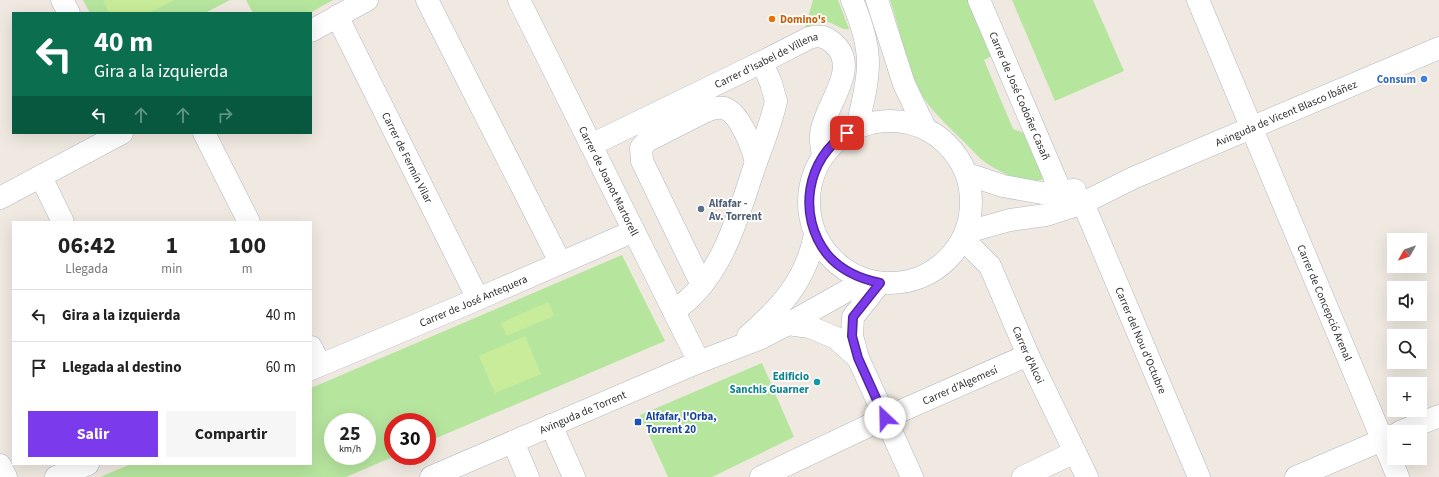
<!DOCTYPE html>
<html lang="es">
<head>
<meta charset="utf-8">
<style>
	:root { --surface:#fff; --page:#f6f6f6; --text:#222; --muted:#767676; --line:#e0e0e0; --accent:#7c3aed }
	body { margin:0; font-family:"Source Sans 3",sans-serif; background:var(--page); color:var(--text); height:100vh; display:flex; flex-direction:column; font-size:15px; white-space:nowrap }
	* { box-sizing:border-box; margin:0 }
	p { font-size:13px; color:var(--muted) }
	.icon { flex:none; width:22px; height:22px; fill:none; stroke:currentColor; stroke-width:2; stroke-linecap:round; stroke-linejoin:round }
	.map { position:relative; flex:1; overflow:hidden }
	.drawer { position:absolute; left:12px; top:221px; width:300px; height:244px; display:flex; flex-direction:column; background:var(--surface); border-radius:0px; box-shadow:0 4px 16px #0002 }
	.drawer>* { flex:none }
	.guide { position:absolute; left:12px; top:12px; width:300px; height:122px; border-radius:0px; box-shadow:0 4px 16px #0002; background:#0b6e4f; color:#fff; overflow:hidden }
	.needle { width:26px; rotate:230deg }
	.buttons { position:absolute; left:1387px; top:233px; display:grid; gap:8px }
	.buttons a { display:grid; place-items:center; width:40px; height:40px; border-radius:0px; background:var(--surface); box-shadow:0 4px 16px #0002; font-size:20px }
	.speed { position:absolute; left:324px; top:413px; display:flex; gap:8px; font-size:20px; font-weight:700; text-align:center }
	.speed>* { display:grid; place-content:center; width:52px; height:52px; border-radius:50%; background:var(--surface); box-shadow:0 4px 16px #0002; line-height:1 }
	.speed small { font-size:10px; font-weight:400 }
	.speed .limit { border:6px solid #d22; background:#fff; color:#111 }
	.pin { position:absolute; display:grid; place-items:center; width:34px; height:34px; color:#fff; margin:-17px; border-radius:8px; box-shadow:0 2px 6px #0006 }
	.me { position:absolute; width:44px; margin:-22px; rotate:336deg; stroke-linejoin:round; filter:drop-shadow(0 0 3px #0008) }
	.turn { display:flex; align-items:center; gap:14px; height:84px; padding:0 16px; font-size:18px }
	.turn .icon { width:52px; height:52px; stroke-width:2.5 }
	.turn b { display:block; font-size:28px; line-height:34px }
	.lanes { display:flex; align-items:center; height:38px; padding:0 16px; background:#0003; justify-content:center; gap:20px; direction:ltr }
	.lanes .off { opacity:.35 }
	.eta { display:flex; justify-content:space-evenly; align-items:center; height:68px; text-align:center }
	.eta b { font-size:24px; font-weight:700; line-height:28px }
	.button { display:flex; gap:8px; margin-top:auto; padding:8px 16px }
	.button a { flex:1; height:46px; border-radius:0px; background:var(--accent); color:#fff; font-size:16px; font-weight:700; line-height:46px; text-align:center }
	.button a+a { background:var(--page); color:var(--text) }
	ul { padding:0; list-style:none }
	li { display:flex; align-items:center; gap:12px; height:52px; padding:0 16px; border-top:1px solid var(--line) }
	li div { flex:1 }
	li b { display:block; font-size:15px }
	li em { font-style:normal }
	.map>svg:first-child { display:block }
	.green { fill:#b6e59e; fill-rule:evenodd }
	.pitch { fill:#c9ec9a }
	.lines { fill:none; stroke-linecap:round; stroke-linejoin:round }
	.minor-casing { stroke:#b4b7c1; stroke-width:23 }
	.minor { stroke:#fff; stroke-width:22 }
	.route-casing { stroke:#51269a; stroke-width:10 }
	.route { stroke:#7c3aed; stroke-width:7 }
	.food-dot { fill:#e8710a; stroke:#fff; stroke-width:1.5 }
	.shop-dot { fill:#3f7fe0; stroke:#fff; stroke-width:1.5 }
	.service-dot { fill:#5c6f8a; stroke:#fff; stroke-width:1.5 }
	.culture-dot { fill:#0f9aa8; stroke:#fff; stroke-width:1.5 }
	.transit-dot { fill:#1a4fb4; stroke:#fff; stroke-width:1.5 }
	.labels { text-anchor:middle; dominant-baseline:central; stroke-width:3.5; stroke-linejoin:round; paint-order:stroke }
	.food-label { font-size:11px; font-weight:bold; fill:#c56008; stroke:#fff; text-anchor:start }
	.street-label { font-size:11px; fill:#2e2e2e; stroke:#fff }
	.shop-label { font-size:11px; font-weight:bold; fill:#366cbe; stroke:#fff; text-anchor:end }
	.service-label { font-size:11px; font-weight:bold; fill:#4e5e75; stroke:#fff; text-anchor:start }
	.culture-label { font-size:11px; font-weight:bold; fill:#0d838f; stroke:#fff; text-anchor:end }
	.transit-label { font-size:11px; font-weight:bold; fill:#164399; stroke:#fff; text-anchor:start }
</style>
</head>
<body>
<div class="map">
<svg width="1439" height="477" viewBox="0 0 1439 477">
	<rect width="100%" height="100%" fill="#efe9e1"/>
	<g class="green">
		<path d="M83 0H230L205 13H90Z"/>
		<path d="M246 0H333L310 13H253Z"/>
		<path d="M813 0H838L849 29C842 31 835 23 827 22 820 22 812 25 805 28Z"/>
		<path d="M890 0H969L992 56 984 60 1013 129 1024 133 1044 176 1043 179C1027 187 995 170 982 160 974 153 968 145 960 138 945 123 929 109 919 90 905 61 900 30 890 0Z"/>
		<path d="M1012 0H1093L1124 71 1055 101Z"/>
		<path d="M622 255 665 341 427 442V422H393V456H395L346 477H100L131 464H311V388ZM333 422H367V456H333Z"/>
		<path d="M762 363 794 437 712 477H668L640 415Z"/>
	</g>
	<g class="pitch">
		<path d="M106 0H174L149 13H109L103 1Z"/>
		<path d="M548 302 554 316 507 336 501 323Z"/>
		<path d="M525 336 541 374 495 393 479 356Z"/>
	</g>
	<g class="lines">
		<defs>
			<g id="minor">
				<path d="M62 0 69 13"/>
				<path d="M427 0 557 256"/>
				<path id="s1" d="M519 0 699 362"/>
				<path d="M852 0C860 19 868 42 868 63 868 84 862 106 857 127"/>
				<path d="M877 0 904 84 925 128"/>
				<path id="s2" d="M979 0 1061 192"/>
				<path id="s3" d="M1198 0 1398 477"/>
				<path id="s4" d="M337 16 478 299"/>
				<path d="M311 31 367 0"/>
				<circle cx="890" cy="202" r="81"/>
				<path d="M204 133 249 222"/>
				<path id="s5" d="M591 145 762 62 809 38C819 35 824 36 832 42 863 67 824 105 821 134 820 140 822 149 823 155"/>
				<path d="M967 174 1003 186 1042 193 1075 190"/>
				<path d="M41 177 63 222"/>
				<path d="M0 198 122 133"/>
				<path id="s6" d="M1083 203 1199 477"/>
				<path id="s7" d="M967 232 1010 220 1046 215 1083 203 1133 178 1439 48"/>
				<path id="s8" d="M963 239 990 266 1028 355 1087 477"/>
				<path d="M880 283 853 317 852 336 858 358 912 477"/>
				<path d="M702 285 642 161 641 148 647 141 706 111C711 109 717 107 724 108 740 113 753 148 756 163"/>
				<path d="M674 311C721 279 736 222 753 171 761 148 771 125 776 101L771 83 762 62"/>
				<path d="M788 324 810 327 836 338 858 358"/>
				<path d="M748 336C782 307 807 278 815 234"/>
				<path d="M311 347 320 365"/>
				<path id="s9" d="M311 369 478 299 634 231"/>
				<path d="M551 425 574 477"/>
				<path d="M1400 432 1439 416"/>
				<path d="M513 442 528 477"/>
				<path d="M0 465 6 477"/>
				<path d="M56 477 88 464"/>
				<path id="s10" d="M431 477 699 362 761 338 788 324 866 280"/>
				<path id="s11" d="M761 477 885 418 1028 355"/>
				<path d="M1023 477 1075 452"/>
				<path d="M1296 477 1394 435"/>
			</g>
		</defs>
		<use href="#minor" class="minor-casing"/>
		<use href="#minor" class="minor"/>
	</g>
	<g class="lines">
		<defs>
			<path id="route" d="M847 133C806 158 797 216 827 254 840 270 861 279 880 283L853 317 852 336 858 358 885 418"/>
		</defs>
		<use href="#route" class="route-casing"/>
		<use href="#route" class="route"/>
	</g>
	<circle class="food-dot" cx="772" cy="19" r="4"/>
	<circle class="shop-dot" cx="1424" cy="79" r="4"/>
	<circle class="service-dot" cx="701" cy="209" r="4"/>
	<circle class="culture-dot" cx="817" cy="382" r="4"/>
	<rect class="transit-dot" x="634" y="418" width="8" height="8" rx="2"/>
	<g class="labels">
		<g class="food-label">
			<text x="780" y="19">Domino's</text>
		</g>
		<g class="street-label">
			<text stroke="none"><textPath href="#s5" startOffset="195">Carrer d'Isabel de Villena</textPath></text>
			<text stroke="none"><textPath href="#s2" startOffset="104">Carrer de José Codoñer Casañ</textPath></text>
			<text stroke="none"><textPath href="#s7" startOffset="342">Avinguda de Vicent Blasco Ibáñez</textPath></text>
			<text stroke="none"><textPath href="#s4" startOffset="158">Carrer de Fermín Vilar</textPath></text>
			<text stroke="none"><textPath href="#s1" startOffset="202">Carrer de Joanot Martorell</textPath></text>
			<text stroke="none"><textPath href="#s9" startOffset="176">Carrer de José Antequera</textPath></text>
			<text stroke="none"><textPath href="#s3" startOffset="328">Carrer de Concepció Arenal</textPath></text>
			<text stroke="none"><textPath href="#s6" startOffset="149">Carrer del Nou d'Octubre</textPath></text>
			<text stroke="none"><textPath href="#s8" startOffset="135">Carrer d'Alcoi</textPath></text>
			<text stroke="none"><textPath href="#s11" startOffset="219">Carrer d’Algemesí</textPath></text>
			<text stroke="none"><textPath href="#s10" startOffset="165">Avinguda de Torrent</textPath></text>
		</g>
		<g class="shop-label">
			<text x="1416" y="79">Consum</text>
		</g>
		<g class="service-label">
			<text x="709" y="203">Alfafar -<tspan x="709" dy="13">Av. Torrent</tspan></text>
		</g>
		<g class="culture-label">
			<text x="809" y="376">Edificio<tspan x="809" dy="13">Sanchis Guarner</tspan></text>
		</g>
		<g class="transit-label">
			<text x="646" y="416">Alfafar, l'Orba,<tspan x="646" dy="13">Torrent 20</tspan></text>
		</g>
	</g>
</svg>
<div class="buttons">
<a><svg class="needle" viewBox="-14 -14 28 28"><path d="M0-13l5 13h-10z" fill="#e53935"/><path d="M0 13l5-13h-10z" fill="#767676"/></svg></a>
<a><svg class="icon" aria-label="sound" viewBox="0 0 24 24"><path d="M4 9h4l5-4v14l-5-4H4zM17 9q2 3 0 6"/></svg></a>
<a><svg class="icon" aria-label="search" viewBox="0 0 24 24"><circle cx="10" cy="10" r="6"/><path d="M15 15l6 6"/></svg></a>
<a>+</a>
<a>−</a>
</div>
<div class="speed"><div>25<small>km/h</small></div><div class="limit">30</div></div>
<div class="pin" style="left:847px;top:133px;background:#d93025"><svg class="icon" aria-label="arrive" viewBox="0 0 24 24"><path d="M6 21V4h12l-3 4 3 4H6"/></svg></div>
<svg class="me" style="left:885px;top:418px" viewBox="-20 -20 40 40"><circle r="19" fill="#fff"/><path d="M0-13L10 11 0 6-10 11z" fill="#7c3aed"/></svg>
<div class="guide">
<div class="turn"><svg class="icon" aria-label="left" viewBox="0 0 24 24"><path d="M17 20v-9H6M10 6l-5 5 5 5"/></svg><div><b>40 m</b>Gira a la izquierda</div></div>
<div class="lanes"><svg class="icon" aria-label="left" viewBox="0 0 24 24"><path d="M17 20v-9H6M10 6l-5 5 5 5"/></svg><svg class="icon off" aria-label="ahead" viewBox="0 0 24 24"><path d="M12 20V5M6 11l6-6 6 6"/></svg><svg class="icon off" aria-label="ahead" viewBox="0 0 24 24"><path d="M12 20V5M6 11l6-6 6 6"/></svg><svg class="icon off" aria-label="right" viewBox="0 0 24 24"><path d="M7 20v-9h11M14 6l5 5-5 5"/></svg></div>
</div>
<section class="drawer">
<div class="eta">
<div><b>06:42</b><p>Llegada</p></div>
<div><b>1</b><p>min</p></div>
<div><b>100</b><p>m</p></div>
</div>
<ul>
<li><svg class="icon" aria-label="left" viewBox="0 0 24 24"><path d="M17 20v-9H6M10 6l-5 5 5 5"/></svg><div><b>Gira a la izquierda</b></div><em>40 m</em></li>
<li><svg class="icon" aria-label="arrive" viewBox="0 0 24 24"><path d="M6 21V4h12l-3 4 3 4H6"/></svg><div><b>Llegada al destino</b></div><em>60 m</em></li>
</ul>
<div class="button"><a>Salir</a><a>Compartir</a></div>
</section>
</div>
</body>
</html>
